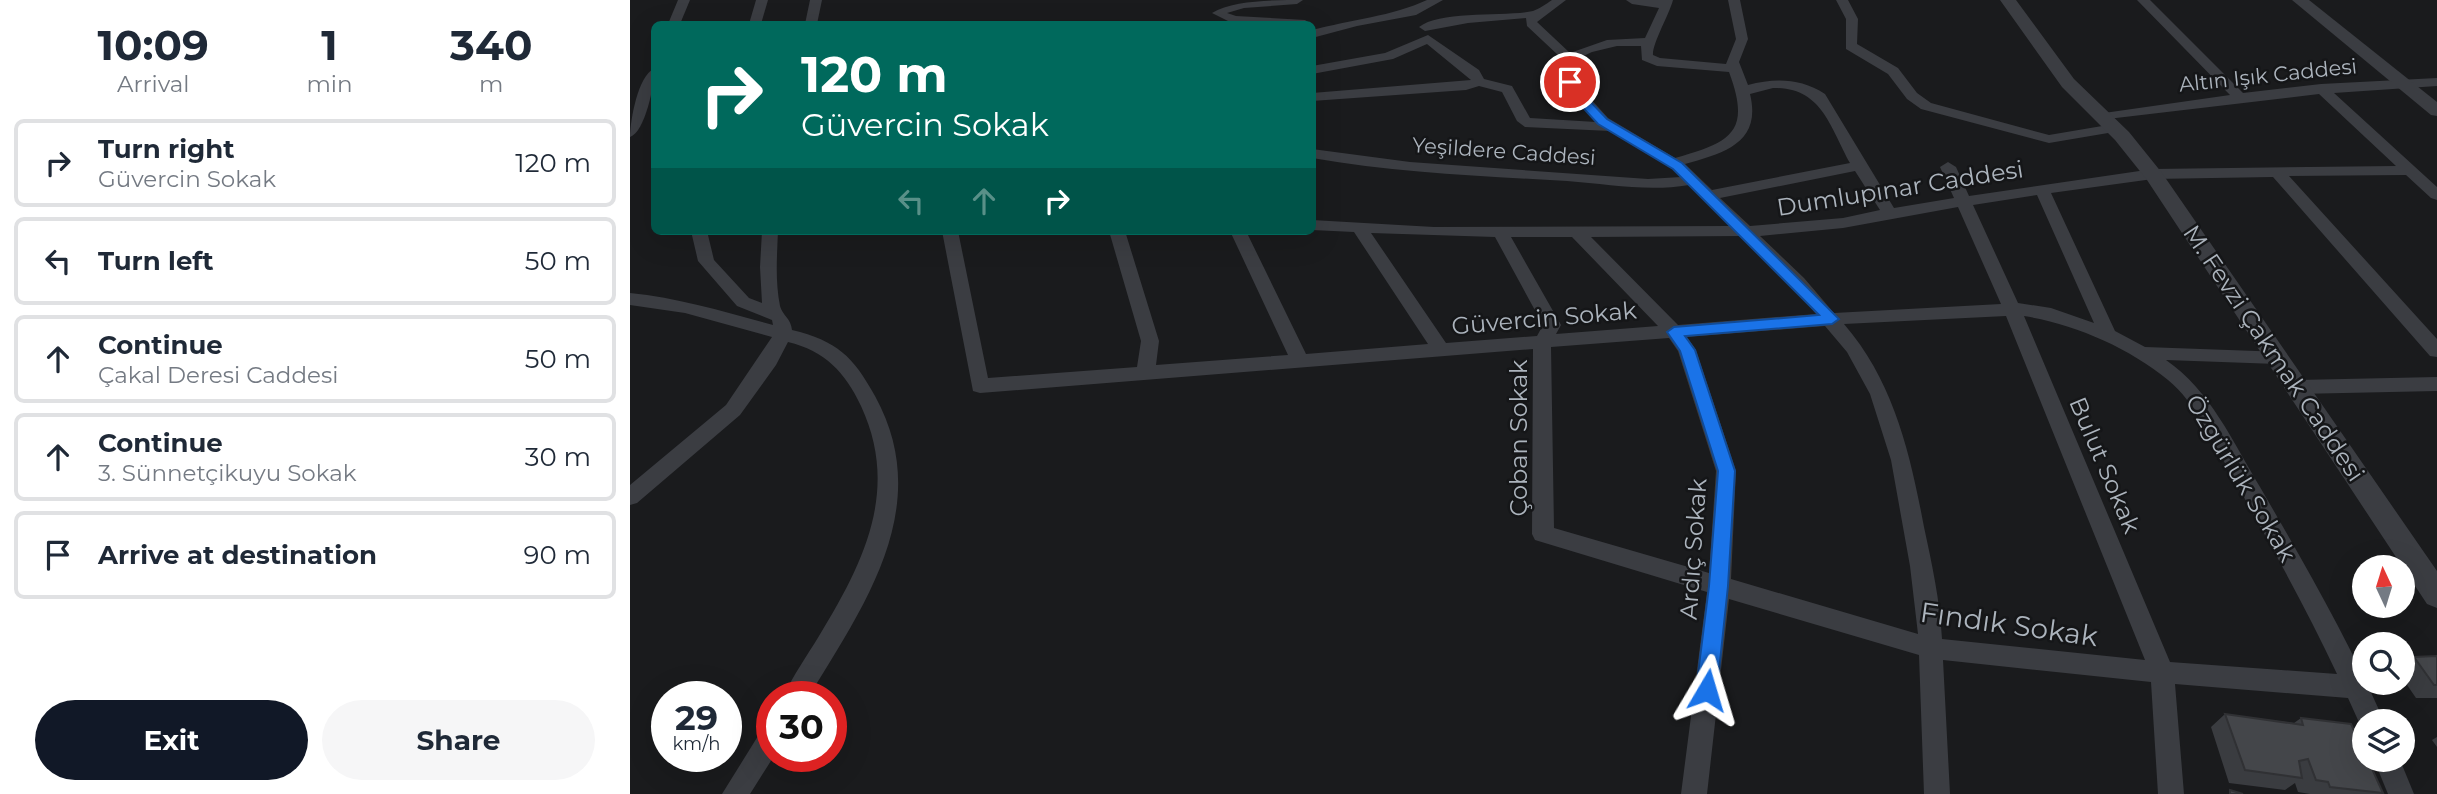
<!DOCTYPE html>
<html lang="en">
<head>
<meta charset="utf-8">
<style>
	:root { --surface:#fff; --page:#f6f6f7; --text:#1f2937; --muted:#747a83; --line:#e0e1e3; --accent:#111827 }
	body { margin:0; font-family:Montserrat,sans-serif; background:var(--page); color:var(--text); height:100vh; display:flex; flex-direction:column; font-size:26px; white-space:nowrap }
	* { box-sizing:border-box; margin:0 }
	p { font-size:23px; color:var(--muted) }
	.icon { flex:none; width:38px; height:38px; fill:none; stroke:currentColor; stroke-width:2; stroke-linecap:round; stroke-linejoin:round }
	.map { position:relative; flex:1; overflow:hidden }
	.drawer { display:flex; flex-direction:column; background:var(--surface); width:630px }
	.drawer>* { flex:none }
	.guide { position:absolute; left:21px; top:21px; width:665px; height:214px; border-radius:10px; box-shadow:0 7px 28px #0002; background:#00695c; color:#fff; overflow:hidden }
	.needle { width:46px; rotate:356deg }
	.tools { position:absolute; left:1722px; top:555px; display:grid; gap:14px }
	.tools a { display:grid; place-items:center; width:63px; height:63px; border-radius:50%; background:var(--surface); box-shadow:0 7px 28px #0002; font-size:35px }
	.speed { position:absolute; left:21px; top:681px; display:flex; gap:14px; font-size:35px; font-weight:700; text-align:center }
	.speed>* { display:grid; place-content:center; width:91px; height:91px; border-radius:50%; background:var(--surface); box-shadow:0 7px 28px #0002; line-height:1 }
	.speed small { font-size:18px; font-weight:400 }
	.speed .limit { border:10px solid #d22; background:#fff; color:#111 }
	.pin { position:absolute; display:grid; place-items:center; width:60px; height:60px; color:#fff; margin:-30px; border:4px solid #fff; border-radius:50%; box-shadow:0 2px 7px #0007 }
	.me { position:absolute; width:77px; margin:-38px; rotate:7deg; stroke-linejoin:round; filter:drop-shadow(0 0 5px #0008) }
	.turn { display:flex; align-items:center; gap:24px; height:147px; padding:0 35px; font-size:32px }
	.turn .icon { width:91px; height:91px; stroke-width:2.5 }
	.turn b { display:block; font-size:49px; line-height:60px }
	.lanes { display:flex; align-items:center; height:66px; padding:0 35px; background:#0003; justify-content:center; gap:35px; direction:ltr }
	.lanes .off { opacity:.35 }
	.eta { display:flex; justify-content:space-evenly; align-items:center; height:119px; text-align:center }
	.eta b { font-size:42px; font-weight:700; line-height:49px }
	.primary-button { display:flex; gap:14px; margin-top:auto; padding:14px 35px }
	.primary-button a { flex:1; height:80px; border-radius:42px; background:var(--accent); color:#fff; font-size:28px; font-weight:700; line-height:80px; text-align:center }
	.primary-button a+a { background:var(--page); color:var(--text) }
	ul { padding:0; list-style:none }
	li { display:flex; align-items:center; gap:21px; height:88px; margin:0 14px 10px; padding:0 21px; border:4px solid var(--line); border-radius:10px }
	li div { flex:1 }
	li b { display:block; font-size:26px }
	li em { font-style:normal }
	main { display:flex; flex:1; min-height:0 }
	.map>svg:first-child { display:block }
	.lines { fill:none; stroke-linecap:round; stroke-linejoin:round }
	.minor { fill:#3b3d42; fill-rule:evenodd }
	.tertiary { fill:#3b3d42; fill-rule:evenodd }
	.wall { fill:#3a3c40 }
	.building { fill:#44464a; stroke:#303134; stroke-width:2 }
	.route { fill:#1a73e8; stroke:#114b97; stroke-width:2 }
	.labels { text-anchor:middle; dominant-baseline:central; stroke-width:5; stroke-linejoin:round; paint-order:stroke }
	.far-street-label { font-size:21px; fill:#acb4bd; stroke:#151618 }
	.street-label { font-size:24px; fill:#acb4bd; stroke:#151618 }
	.near-street-label { font-size:28px; fill:#acb4bd; stroke:#151618 }
</style>
</head>
<body>
<main>
<section class="drawer">
<div class="eta">
<div><b>10:09</b><p>Arrival</p></div>
<div><b>1</b><p>min</p></div>
<div><b>340</b><p>m</p></div>
</div>
<ul>
<li><svg class="icon" aria-label="right" viewBox="0 0 24 24"><path d="M7 20v-9h11M14 6l5 5-5 5"/></svg><div><b>Turn right</b><p>Güvercin Sokak</p></div><em>120 m</em></li>
<li><svg class="icon" aria-label="left" viewBox="0 0 24 24"><path d="M17 20v-9H6M10 6l-5 5 5 5"/></svg><div><b>Turn left</b></div><em>50 m</em></li>
<li><svg class="icon" aria-label="ahead" viewBox="0 0 24 24"><path d="M12 20V5M6 11l6-6 6 6"/></svg><div><b>Continue</b><p>Çakal Deresi Caddesi</p></div><em>50 m</em></li>
<li><svg class="icon" aria-label="ahead" viewBox="0 0 24 24"><path d="M12 20V5M6 11l6-6 6 6"/></svg><div><b>Continue</b><p>3. Sünnetçikuyu Sokak</p></div><em>30 m</em></li>
<li><svg class="icon" aria-label="arrive" viewBox="0 0 24 24"><path d="M6 21V4h12l-3 4 3 4H6"/></svg><div><b>Arrive at destination</b></div><em>90 m</em></li>
</ul>
<div class="primary-button"><a>Exit</a><a>Share</a></div>
</section>
<div class="map">
<svg width="1807" height="794" viewBox="0 0 1807 794">
	<rect width="100%" height="100%" fill="#1a1b1d"/>
	<g class="lines">
		<g class="minor">
			<path d="M48 0H60L50 24H38Z"/>
			<path d="M126 0H138L131 24H119Z"/>
			<path d="M180 0H192L187 24H175Z"/>
			<path d="M673 0 667 4 614 8 597 13 606 16 675 20 681 24H604L582 13C603 0 646 0 673 0Z"/>
			<path d="M797 0H813L786 15 727 26 682 38V30C720 20 763 16 797 0Z"/>
			<path d="M922 0H936L907 22 940 53 977 40 1015 38 1029 8 1002 4 996 0H1043C1039 15 1022 44 1023 55L1030 58 1096 64 1106 39 1098 0H1110L1118 39 1109 62 1118 85C1145 78 1170 78 1195 94L1264 208 1324 198 1310 167 1318 162 1326 167 1339 196 1523 169 1766 166 1689 94 1469 120V114L1474 113 1600 95 1507 0H1520L1613 93 1691 84 1807 78V86L1704 93 1807 187V200L1801 198 1776 175 1659 176 1807 339V357L1800 356 1643 177 1523 179 1421 193 1485 331 1515 347 1654 352 1656 357 1654 362 1647 364 1536 360C1580 390 1603 442 1630 487 1674 563 1719 641 1754 721H1734V730L1732 729 1718 698 1545 684 1554 794H1528L1521 682 1313 660 1320 794H1294L1289 655 1099 599 1077 794H1051L1077 592 905 540 902 534 903 349 350 393 343 391 312 231H328L358 378 507 367 511 341 479 231H495L529 341 526 365 658 355 600 231H616L676 354 798 344 724 232 682 230V220L804 227 1101 226 1059 185C1018 192 978 184 937 181 852 176 767 173 682 158V149L780 162 1018 179 1051 177 1043 169 980 131 895 127 887 121 872 92 849 86 836 90 682 101V93L841 80 797 44 763 59 682 74V66L755 53 798 35 849 70 854 79 882 86 900 118 966 122 936 88 929 56 897 26 896 18 838 23 795 31 789 27C810 10 875 17 903 11 909 9 916 4 922 0ZM987 46H1011L1012 60 1027 66 1099 72C1122 133 1100 142 1045 158L978 118 950 87 943 61 962 52ZM1143 88C1192 87 1200 127 1220 163L1082 190 1055 164C1094 153 1132 143 1120 94ZM1225 171 1250 210 1213 218 1120 226 1090 198ZM1407 195 1464 323 1421 308 1388 303 1343 205ZM1328 207 1371 304 1204 313 1174 278 1130 236 1213 228ZM741 233 865 237 913 325 907 336 816 343ZM1111 236 1162 286 1186 314 1048 325 961 237ZM881 237H942L1028 326 926 334 931 325ZM1376 316 1515 660 1312 639C1310 601 1302 564 1294 527 1280 453 1264 382 1214 324ZM1394 316C1444 324 1498 347 1538 380 1566 403 1582 441 1600 472 1637 539 1675 605 1707 674L1540 662ZM1195 326 1217 352 1240 394 1261 460 1280 566 1288 634 1101 579 1106 471 1066 350 1057 337ZM1039 338 1048 351 1086 471 1079 573 924 528 921 347Z"/>
			<path d="M1206 0H1218L1228 19 1227 44 1268 68 1287 93 1301 103 1419 135 1484 124 1491 128 1484 132 1419 143 1291 109 1277 99 1258 74 1216 49V19Z"/>
			<path d="M24 69C25 84 15 132 0 137 0 121 8 75 24 69Z"/>
			<path d="M61 231H77L84 260 119 298 132 303 130 267 132 231H148C147 256 145 281 150 306 152 315 161 318 162 330 207 341 223 356 245 396 305 505 236 603 179 696H154C163 675 177 656 189 636 234 562 270 490 231 406 215 372 195 351 158 342L146 365 110 415 7 503 0 505V485L96 405 142 337 55 313 0 305V293C49 298 96 312 143 325L142 320 107 306 68 261Z"/>
			<path d="M1807 377V391L1667 394 1660 392 1657 387 1660 382 1667 380Z"/>
			<path d="M142 725V756H144L120 794H92L133 728Z"/>
			<path d="M1744 760H1770L1784 794H1758Z"/>
		</g>
		<g class="tertiary">
			<path d="M1370 0H1386L1444 79 1499 132 1532 173 1807 571V608L1797 604 1517 180 1485 140 1432 87Z"/>
			<path d="M1662 0H1679L1807 102V116L1801 115Z"/>
		</g>
	</g>
	<g class="wall">
		<path d="M1807 656V698H1786L1773 679V665L1784 657Z"/>
		<path d="M1595 714 1664 723 1671 718 1753 793 1751 794H1680L1668 792 1665 783 1655 790 1599 783 1581 727Z"/>
		<path d="M1807 737V747L1802 740Z"/>
	</g>
	<g class="building">
		<path d="M1807 656V685H1804L1784 657Z"/>
		<path d="M1595 714 1673 725 1671 718 1721 724 1734 751V760H1738L1753 793 1700 787 1698 782 1686 780 1678 759 1669 761 1672 778 1615 770Z"/>
		<path d="M1600 790 1613 794H1600Z"/>
	</g>
	<path class="route" d="M940 78 944 79 952 93 977 119 1052 163 1209 319 1202 324 1055 336 1065 350 1105 471 1098 586 1087 690 1084 697 1077 700 1069 697 1066 690 1079 586 1088 471 1050 351 1037 332 1044 327 1189 315 1043 169 968 124 943 97 934 82Z"/>
	<g class="labels">
		<g class="far-street-label">
			<text transform="translate(1638 75) rotate(-6)">Altın Işık Caddesi</text>
			<text transform="translate(874 151) rotate(4)">Yeşildere Caddesi</text>
		</g>
		<g class="street-label">
			<text transform="translate(1270 188) rotate(-9)">Dumlupınar Caddesi</text>
			<text transform="translate(914 318) rotate(-5)">Güvercin Sokak</text>
			<text transform="translate(1644 353) rotate(56)">M. Fevzi Çakmak Caddesi</text>
			<text transform="translate(888 438) rotate(-90)">Çoban Sokak</text>
			<text transform="translate(1475 465) rotate(67)">Bulut Sokak</text>
			<text transform="translate(1611 478) rotate(59)">Özgürlük Sokak</text>
			<text transform="translate(1063 549) rotate(-86)">Ardıç Sokak</text>
		</g>
		<g class="near-street-label">
			<text transform="translate(1379 624) rotate(8)">Fındık Sokak</text>
		</g>
	</g>
</svg>
<div class="tools">
<a><svg class="needle" viewBox="-14 -14 28 28"><path d="M0-13l5 13h-10z" fill="#e53935"/><path d="M0 13l5-13h-10z" fill="#747a83"/></svg></a>
<a><svg class="icon" aria-label="search" viewBox="0 0 24 24"><circle cx="10" cy="10" r="6"/><path d="M15 15l6 6"/></svg></a>
<a><svg class="icon" aria-label="layers" viewBox="0 0 24 24"><path d="M12 4l9 5-9 5-9-5zM3 14l9 5 9-5"/></svg></a>
</div>
<div class="speed"><div>29<small>km/h</small></div><div class="limit">30</div></div>
<div class="pin" style="left:940px;top:82px;background:#d93025"><svg class="icon" aria-label="arrive" viewBox="0 0 24 24"><path d="M6 21V4h12l-3 4 3 4H6"/></svg></div>
<svg class="me" style="left:1077px;top:690px" viewBox="-20 -20 40 40"><path d="M0-17L14 15 0 8-14 15z" fill="#1a73e8" stroke="#fff" stroke-width="4"/></svg>
<div class="guide">
<div class="turn"><svg class="icon" aria-label="right" viewBox="0 0 24 24"><path d="M7 20v-9h11M14 6l5 5-5 5"/></svg><div><b>120 m</b>Güvercin Sokak</div></div>
<div class="lanes"><svg class="icon off" aria-label="left" viewBox="0 0 24 24"><path d="M17 20v-9H6M10 6l-5 5 5 5"/></svg><svg class="icon off" aria-label="ahead" viewBox="0 0 24 24"><path d="M12 20V5M6 11l6-6 6 6"/></svg><svg class="icon" aria-label="right" viewBox="0 0 24 24"><path d="M7 20v-9h11M14 6l5 5-5 5"/></svg></div>
</div>
</div>
</main>
</body>
</html>
